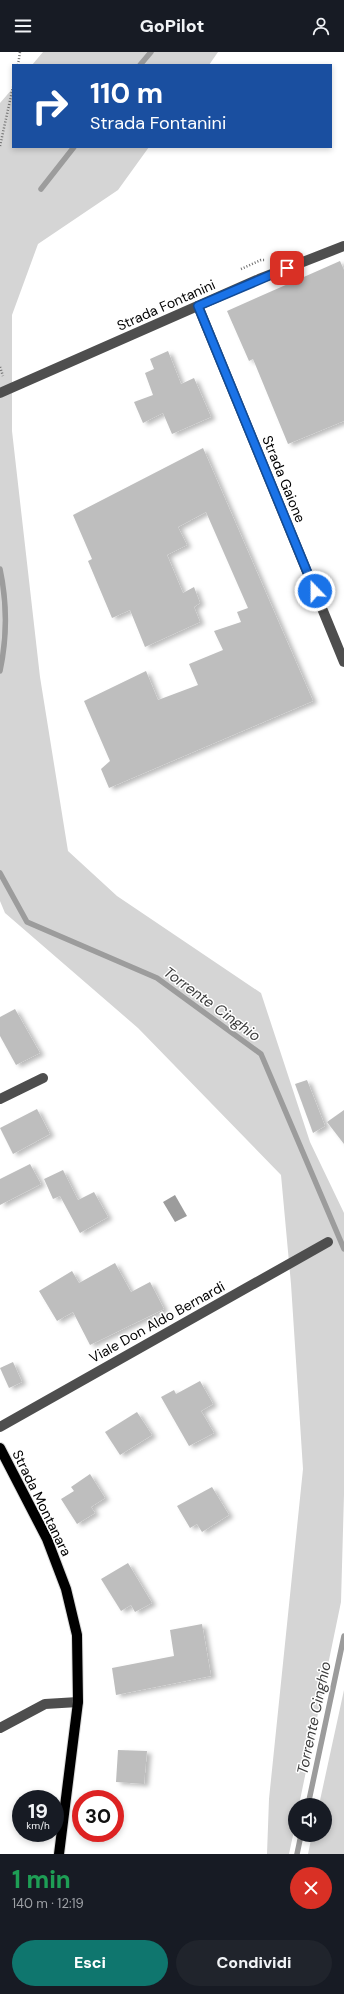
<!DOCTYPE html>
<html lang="it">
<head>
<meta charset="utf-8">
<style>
	:root { --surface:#171b24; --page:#20242c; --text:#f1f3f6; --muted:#9ea1a6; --accent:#0f766e }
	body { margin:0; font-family:"DM Sans",sans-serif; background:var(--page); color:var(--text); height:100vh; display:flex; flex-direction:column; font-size:15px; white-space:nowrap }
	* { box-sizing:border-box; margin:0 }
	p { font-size:13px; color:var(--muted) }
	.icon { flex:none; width:22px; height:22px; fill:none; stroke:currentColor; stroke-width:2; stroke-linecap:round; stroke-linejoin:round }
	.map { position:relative; height:1802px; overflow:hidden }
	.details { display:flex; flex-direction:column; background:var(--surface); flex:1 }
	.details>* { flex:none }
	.guide { position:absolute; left:12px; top:12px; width:320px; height:84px; border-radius:0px; box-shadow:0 2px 6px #0003; background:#1a4fa0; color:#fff; overflow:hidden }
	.tools { position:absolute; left:288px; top:1746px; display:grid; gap:8px }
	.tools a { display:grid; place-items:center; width:44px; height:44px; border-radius:50%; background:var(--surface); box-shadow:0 2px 6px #0003; font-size:20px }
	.speed { position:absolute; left:12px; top:1738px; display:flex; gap:8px; font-size:20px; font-weight:700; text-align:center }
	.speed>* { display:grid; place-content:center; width:52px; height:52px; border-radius:50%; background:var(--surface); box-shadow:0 2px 6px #0003; line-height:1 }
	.speed small { font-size:10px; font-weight:400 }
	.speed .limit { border:6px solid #d22; background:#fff; color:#111 }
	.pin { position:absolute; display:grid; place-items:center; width:34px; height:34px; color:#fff; margin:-17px; border-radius:8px; box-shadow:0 2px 6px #0006 }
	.me { position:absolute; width:44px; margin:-22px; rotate:338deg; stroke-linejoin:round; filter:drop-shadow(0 0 3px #0008) }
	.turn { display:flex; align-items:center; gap:14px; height:84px; padding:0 12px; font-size:18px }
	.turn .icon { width:52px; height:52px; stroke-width:2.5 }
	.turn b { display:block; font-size:28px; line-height:34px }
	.round { display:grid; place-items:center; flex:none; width:42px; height:42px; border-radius:21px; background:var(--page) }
	.headline { display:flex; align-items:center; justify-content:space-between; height:68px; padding:0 12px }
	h1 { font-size:24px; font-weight:800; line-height:30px; color:#1e9e55 }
	.cta { display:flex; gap:8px; margin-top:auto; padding:8px 12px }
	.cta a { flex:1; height:46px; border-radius:24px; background:var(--accent); color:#fff; font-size:16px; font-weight:800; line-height:46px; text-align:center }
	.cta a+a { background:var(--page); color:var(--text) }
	header { display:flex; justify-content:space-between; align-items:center; height:52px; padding:0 12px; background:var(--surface); font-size:18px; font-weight:800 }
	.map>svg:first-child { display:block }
	.green { fill:#d5d5d5 }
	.water { fill:#9c9c9c }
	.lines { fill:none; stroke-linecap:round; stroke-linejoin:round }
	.stream { stroke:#9c9c9c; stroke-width:5.5 }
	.building { fill:#bebebe; filter:url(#shadow) }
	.major-casing { stroke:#dbdbdb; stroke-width:12 }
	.path { stroke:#707070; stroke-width:2.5; stroke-dasharray:1 2; stroke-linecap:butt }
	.minor { stroke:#4e4e4e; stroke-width:10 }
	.major { stroke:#000; stroke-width:10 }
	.route-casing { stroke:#114b97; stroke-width:10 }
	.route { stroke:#1a73e8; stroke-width:7 }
	.labels { text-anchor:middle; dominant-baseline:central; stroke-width:3; stroke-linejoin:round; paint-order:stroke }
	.street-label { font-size:14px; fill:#000; stroke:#fff }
	.water-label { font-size:15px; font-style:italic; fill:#3d3d3d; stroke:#fff }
</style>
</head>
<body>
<header><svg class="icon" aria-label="menu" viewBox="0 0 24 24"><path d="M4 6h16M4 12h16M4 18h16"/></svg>GoPilot<svg class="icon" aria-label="person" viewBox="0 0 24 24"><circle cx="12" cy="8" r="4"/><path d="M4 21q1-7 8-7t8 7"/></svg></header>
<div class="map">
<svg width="344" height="1802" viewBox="0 0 344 1802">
	<defs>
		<filter id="shadow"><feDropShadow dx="4.5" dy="2.5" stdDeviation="2" flood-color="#0004"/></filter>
	</defs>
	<rect width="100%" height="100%" fill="#fff"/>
	<g class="green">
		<path d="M43 0H218L209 13H32Z"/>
		<path d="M13 36V95H149L118 138 38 192 12 263V379L40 625 68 799 117 844 261 941 310 1090 344 1161V1442L341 1550 299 1753H295V1774L289 1802H267L269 1747 303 1417 291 1232 281 1123 138 976 5 861 0 849V51Z"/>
		<path d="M344 1638V1802H308L312 1783H325V1753H319Z"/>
	</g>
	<path class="water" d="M175 1143 187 1164 175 1170 163 1150Z"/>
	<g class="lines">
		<g class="stream">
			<path d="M140 13 151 0"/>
			<path d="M41 137 74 95"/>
			<path d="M0 517C7 550 7 586 0 619"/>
			<path d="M0 821 27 870 157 926 261 1002 344 1197"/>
			<path d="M308 1753 344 1584"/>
			<path d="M297 1802 301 1783"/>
		</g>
	</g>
	<g class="building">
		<path d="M340 209 344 218V369L288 392 253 307 249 309 227 259Z"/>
		<path d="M168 299 181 332 194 326 211 365 172 382 163 361 143 371 134 350 153 343 145 321 154 317 150 307Z"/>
		<path d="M203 396 313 649 109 736 101 717 110 709 84 649 146 619 158 648 198 633 189 612 223 598 214 579 241 570 237 560 248 556 206 460 178 475 187 493 167 503 183 541 194 535 200 551 194 555 200 570 145 595 130 558 112 566 88 509 92 507 73 463Z"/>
		<path d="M15 957 40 1001 16 1013 0 984V965Z"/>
		<path d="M307 1028 325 1074 313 1081 295 1032Z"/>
		<path d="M37 1057 50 1082 13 1102 0 1076Z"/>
		<path d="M344 1058V1092L327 1070Z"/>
		<path d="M30 1112 41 1132 0 1153V1127Z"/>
		<path d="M63 1118 78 1148 94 1140 108 1165 80 1181 60 1144 53 1147 44 1127Z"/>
		<path d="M115 1211 131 1240 150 1230 164 1257 90 1293 73 1260 57 1269 39 1239 72 1219 79 1231Z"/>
		<path d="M13 1310 22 1330 9 1336 0 1316Z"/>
		<path d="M200 1329 213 1352 201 1359 214 1381 189 1394 161 1345 174 1338 176 1342Z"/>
		<path d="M137 1360 152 1383 120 1403 105 1380Z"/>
		<path d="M90 1422 105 1446 91 1455 95 1461 77 1472 61 1447 74 1439 71 1435Z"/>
		<path d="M212 1435 229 1463 202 1480 197 1472 190 1476 177 1454Z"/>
		<path d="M128 1511 152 1551 135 1560 131 1553 121 1559 101 1527Z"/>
		<path d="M202 1572 211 1624 116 1643 112 1616 174 1604 170 1578Z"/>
		<path d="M118 1698 147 1699 144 1732 116 1730Z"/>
	</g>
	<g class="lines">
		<defs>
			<path id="major" d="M0 1396 47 1487 66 1537 77 1583 78 1650 59 1802"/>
		</defs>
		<use href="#major" class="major-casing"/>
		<g class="path">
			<path d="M18 13 20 0"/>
			<path d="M0 94 13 35"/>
			<path d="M241 217 261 208H266"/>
			<path d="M0 315 3 324"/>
		</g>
		<g class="minor">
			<path d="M198 254 344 610"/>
			<path d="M0 341 259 227 344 194"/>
			<path d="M0 1047 43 1026"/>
			<path d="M0 1375 328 1190"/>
			<path d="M0 1676 45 1652 78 1650"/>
		</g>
		<use href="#major" class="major"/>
	</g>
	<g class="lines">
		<defs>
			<path id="route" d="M287 216 198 254 315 539"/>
		</defs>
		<use href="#route" class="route-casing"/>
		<use href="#route" class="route"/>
	</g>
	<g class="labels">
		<g class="street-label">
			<text transform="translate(166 253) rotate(-24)">Strada Fontanini</text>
			<text transform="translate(284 427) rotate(68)">Strada Gaione</text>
			<text transform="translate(157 1270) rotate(-29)">Viale Don Aldo Bernardi</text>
			<text transform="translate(42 1451) rotate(64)">Strada Montanara</text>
		</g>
		<g class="water-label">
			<text transform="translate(212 952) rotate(36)">Torrente Cinghio</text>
			<text transform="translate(314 1666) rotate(-78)">Torrente Cinghio</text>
		</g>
	</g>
</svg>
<div class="tools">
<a><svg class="icon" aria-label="sound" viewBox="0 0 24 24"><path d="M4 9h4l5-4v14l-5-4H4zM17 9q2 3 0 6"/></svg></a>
</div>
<div class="speed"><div>19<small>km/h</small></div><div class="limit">30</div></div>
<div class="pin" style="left:287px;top:216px;background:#d93025"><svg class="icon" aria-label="arrive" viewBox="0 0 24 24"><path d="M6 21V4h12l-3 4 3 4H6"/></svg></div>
<svg class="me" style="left:315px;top:539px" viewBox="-20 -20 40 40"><circle r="17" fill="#1a73e8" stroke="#fff" stroke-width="3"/><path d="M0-11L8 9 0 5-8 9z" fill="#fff"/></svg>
<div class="guide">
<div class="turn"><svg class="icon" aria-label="right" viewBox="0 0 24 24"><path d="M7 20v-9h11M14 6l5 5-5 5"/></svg><div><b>110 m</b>Strada Fontanini</div></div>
</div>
</div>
<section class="details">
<div class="headline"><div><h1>1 min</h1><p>140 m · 12:19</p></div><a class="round" style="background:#d93025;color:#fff"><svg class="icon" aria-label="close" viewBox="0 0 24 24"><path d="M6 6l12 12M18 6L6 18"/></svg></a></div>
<div class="cta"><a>Esci</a><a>Condividi</a></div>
</section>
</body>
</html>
